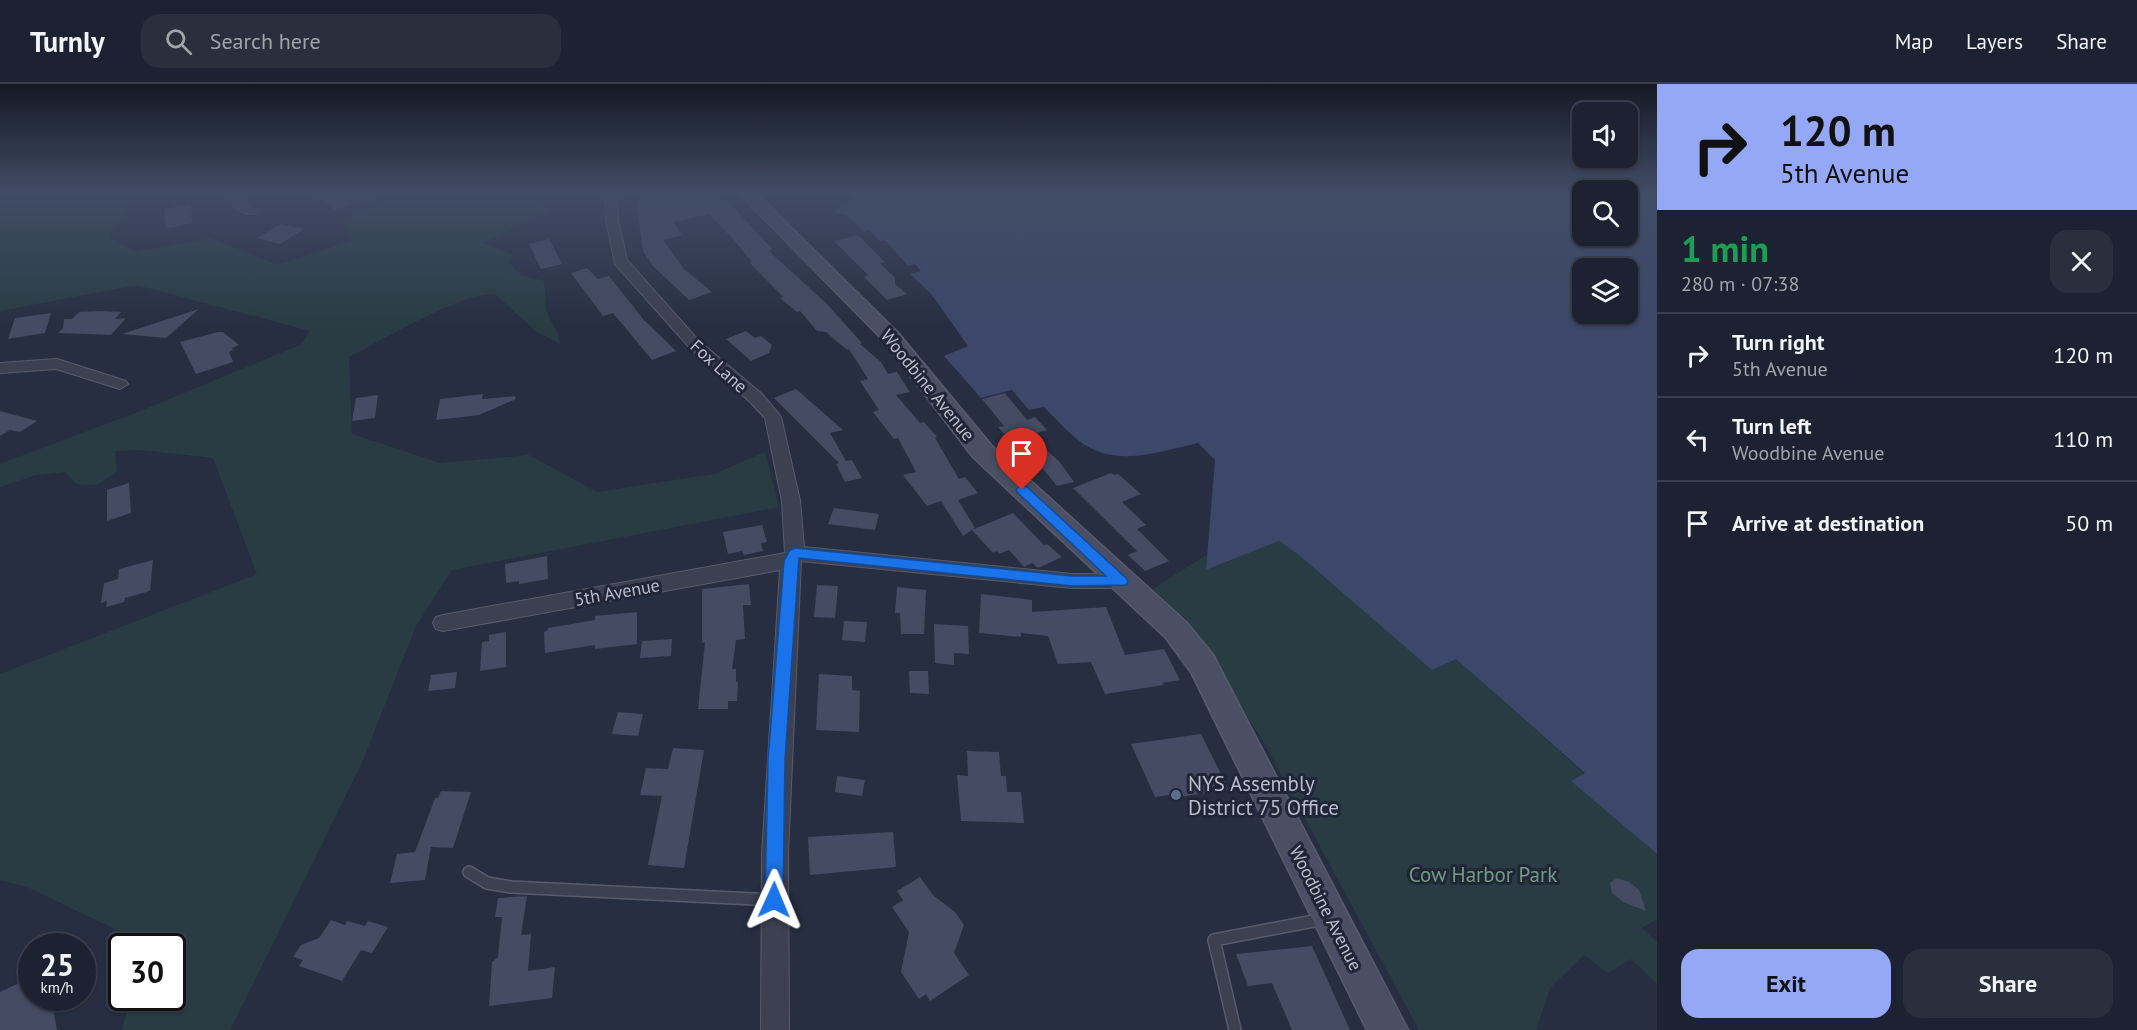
<!DOCTYPE html>
<html lang="en">
<head>
<meta charset="utf-8">
<style>
	:root { --surface:#1d2232; --page:#2a2f3e; --text:#f1f3f6; --muted:#a0a4ac; --line:#3b3f4d; --accent:#94a8f6 }
	body { margin:0; font-family:"PT Sans",sans-serif; background:var(--page); color:var(--text); height:100vh; display:flex; flex-direction:column; font-size:22px; white-space:nowrap }
	* { box-sizing:border-box; margin:0 }
	p { font-size:20px; color:var(--muted) }
	.icon { flex:none; width:33px; height:33px; fill:none; stroke:currentColor; stroke-width:2; stroke-linecap:round; stroke-linejoin:round }
	.map { position:relative; flex:1; overflow:hidden }
	.side { display:flex; flex-direction:column; background:var(--surface); width:480px }
	.side>* { flex:none }
	.top-card { background:#94a8f6; color:#111; overflow:hidden }
	.controls { position:absolute; left:1572px; top:18px; display:grid; gap:12px }
	.controls a { display:grid; place-items:center; width:66px; height:66px; border-radius:12px; background:var(--surface); box-shadow:0 2px 4px #0004,0 0 0 2px var(--line); font-size:30px }
	.speed { position:absolute; left:18px; top:849px; display:flex; gap:12px; font-size:30px; font-weight:700; text-align:center }
	.speed>* { display:grid; place-content:center; width:78px; height:78px; border-radius:50%; background:var(--surface); box-shadow:0 2px 4px #0004,0 0 0 2px var(--line); line-height:1 }
	.speed small { font-size:15px; font-weight:400 }
	.speed .limit { border:3px solid #111; border-radius:9px; background:#fff; color:#111 }
	.pin { position:absolute; display:grid; place-items:center; width:51px; height:51px; color:#fff; margin:-62px -26px; border-radius:50% 50% 50% 0; rotate:-45deg; box-shadow:0 0 6px #0007 }
	.pin .icon { rotate:45deg }
	.me { position:absolute; width:66px; margin:-33px; rotate:1deg; stroke-linejoin:round; filter:drop-shadow(0 0 4px #0008) }
	.turn { display:flex; align-items:center; gap:21px; height:126px; padding:0 24px; font-size:27px }
	.turn .icon { width:78px; height:78px; stroke-width:2.5 }
	.turn b { display:block; font-size:42px; line-height:51px }
	.round { display:grid; place-items:center; flex:none; width:63px; height:63px; border-radius:18px; background:var(--page) }
	.head { display:flex; align-items:center; justify-content:space-between; height:102px; padding:0 24px }
	h1 { font-size:36px; font-weight:600; line-height:45px; color:#1e9e55 }
	.button { display:flex; gap:12px; margin-top:auto; padding:12px 24px }
	.button a { flex:1; height:69px; border-radius:18px; background:var(--accent); color:#111; font-size:24px; font-weight:600; line-height:69px; text-align:center }
	.button a+a { background:var(--page); color:var(--text) }
	ul { padding:0; list-style:none }
	li { display:flex; align-items:center; gap:18px; height:84px; padding:0 24px; border-top:2px solid var(--line) }
	li div { flex:1 }
	li b { display:block; font-size:22px }
	li em { font-style:normal }
	header { display:flex; align-items:center; gap:36px; box-sizing:border-box; height:84px; padding:0 30px; background:var(--surface); border-bottom:2px solid var(--line) }
	header strong { font-size:28px }
	nav { display:flex; gap:33px; margin-inline-start:auto; font-size:21px }
	.search { width:420px; height:54px; background:var(--page); display:flex; align-items:center; gap:15px; box-sizing:border-box; padding:0 21px; border-radius:18px; color:var(--muted); font-size:22px }
	main { display:flex; flex:1; min-height:0 }
	.map>svg:first-child { display:block }
	.green { fill:#293c43 }
	.water { fill:#3c4769; fill-rule:evenodd }
	.building { fill:#444b62 }
	.lines { fill:none; stroke-linecap:round; stroke-linejoin:round }
	.lane-casing { stroke:#575c6c; stroke-width:14 }
	.street-casing { stroke:#575c6c; stroke-width:2 }
	.secondary-casing { stroke:#575c6c; stroke-width:3 }
	.lane { stroke:#3c4152; stroke-width:11 }
	.street { fill:#3c4152; fill-rule:evenodd }
	.secondary { fill:#4a4f65; fill-rule:evenodd }
	.route { fill:#1a73e8; stroke:#114b97; stroke-width:1.5 }
	.service-dot { fill:#5c6f8a; stroke:#202637; stroke-width:2 }
	.labels { text-anchor:middle; dominant-baseline:central; stroke-width:6; stroke-linejoin:round; paint-order:stroke }
	.street-label { font-size:18px; fill:#b9bdcc; stroke:#202637 }
	.near-poi-label { font-size:21px; fill:#b9bdcc; stroke:#202637; text-anchor:start }
	.near-park-label { font-size:21px; fill:#719c82; stroke:#202637 }
</style>
</head>
<body>
<header>
<strong>Turnly</strong>
<div class="search"><svg class="icon" aria-label="search" viewBox="0 0 24 24"><circle cx="10" cy="10" r="6"/><path d="M15 15l6 6"/></svg>Search here</div>
<nav><a>Map</a><a>Layers</a><a>Share</a></nav>
</header>
<main>
<div class="map">
<svg width="1657" height="946" viewBox="0 0 1657 946">
	<rect width="100%" height="100%" fill="#272e42"/>
	<g class="green">
		<path d="M0 110H139L109 152 135 168 210 154 278 181 354 156 342 136 384 116 380 110H534L552 126 483 159 513 171 510 178C517 192 529 194 543 196 546 205 545 215 546 224 549 238 559 246 560 260L537 248 495 210C460 209 383 256 349 273L352 350 440 379 529 371 597 408 714 390 765 368 779 423 452 486 416 542 361 681 230 946H122L131 914H172V862H146V860L27 803 0 796V590L257 490 213 374 141 366 115 367 117 388 97 401 77 400 65 388 36 391 0 403V380L138 328 300 261 310 247 137 201 0 227Z"/>
		<path d="M1279 457 1456 575 1585 690 1572 697 1657 770V835L1642 844 1657 858V900L1631 875 1608 889 1584 871 1550 904 1536 946H1419L1267 664 1186 535 1151 506 1208 470 1207 486Z"/>
	</g>
	<path class="water" d="M848 110H1582V152H1628V110H1657V770L1571 697 1585 689 1456 575 1432 586 1299 471 1279 457 1206 486 1215 376 1198 359C1161 367 1121 383 1085 361 1070 351 1057 336 1044 323L1029 326 1012 306 981 314 944 272 968 262 932 211 910 190 921 187 915 180 908 182 885 156 880 157 869 146 864 148 847 131 835 129 840 121 855 117ZM1628 184V230H1582V184Z"/>
	<g class="building">
		<path d="M316 110H374L375 113 334 126Z"/>
		<path d="M684 110H709L718 118 727 116 773 166 769 167 827 220 862 259 860 260 881 278 888 290 897 288 910 308 896 311 920 339 924 338 937 353 935 354 959 395 965 393 978 409 958 416 975 444 972 446 1013 429 1044 461 1047 460 1062 473 1038 484 1032 479 1024 483 1009 466 999 470 997 467 993 469 972 446 963 452 941 417 927 422 903 391 916 388 898 354 894 355 873 328 879 326 860 297 868 295 849 265 847 266 826 248 817 247 800 227 797 228 780 214 783 213 750 179 752 178 733 155 709 130 673 138 682 151 663 156 684 185 712 208 689 216 653 182 643 167 636 116 653 114 654 117Z"/>
		<path d="M191 120 192 139 166 145 164 125Z"/>
		<path d="M281 140 304 145 280 160 257 154Z"/>
		<path d="M858 151 885 178 880 179 895 194V200L907 210 887 216 864 193 868 191 834 157Z"/>
		<path d="M549 155 562 180 541 185 529 160Z"/>
		<path d="M587 184 598 195 609 192 644 236 676 267 652 276 613 229 603 232 571 189Z"/>
		<path d="M199 225 166 254 122 250Z"/>
		<path d="M100 227 121 228 115 235 126 234 111 251 58 249 63 244 64 235H72L79 228Z"/>
		<path d="M51 229 45 249 8 255 15 234Z"/>
		<path d="M746 247 755 254 761 252 772 261 769 269 751 277 726 255Z"/>
		<path d="M218 248H223L239 261 232 264 233 266 229 268 233 278 196 290 180 258Z"/>
		<path d="M796 305 843 346 830 349 846 377 852 376 862 394 845 398 836 380 839 379 774 314Z"/>
		<path d="M1005 309 1027 336 1035 333 1047 346 1029 351 1059 377 1074 398 1057 402 1026 364 1018 366 998 343 1004 342 982 315Z"/>
		<path d="M483 310 482 315 515 312 516 315 479 331 436 336 440 315Z"/>
		<path d="M378 311 375 334 352 337 356 314Z"/>
		<path d="M0 327 37 337 20 348 10 346 0 352Z"/>
		<path d="M1111 389 1114 391 1118 390 1141 410 1122 418 1146 441 1137 445 1169 477 1145 487 1128 471 1137 467 1073 404Z"/>
		<path d="M129 399 131 429 107 437V406Z"/>
		<path d="M834 424 879 430 875 446 828 440Z"/>
		<path d="M762 441 767 458 761 459 763 467 744 471 742 467 728 470 723 448Z"/>
		<path d="M547 472 548 495 519 500V497L506 499 505 480Z"/>
		<path d="M153 476 150 507 125 514 124 518 106 523 107 517 101 519 104 499 118 495 119 485Z"/>
		<path d="M749 500 751 521H743L745 555 736 556 732 585H736V598H738L737 617H728V625H698L705 558 702 559V505Z"/>
		<path d="M817 501 838 502 835 534 814 533Z"/>
		<path d="M897 503 926 506 924 550H901L900 529H895Z"/>
		<path d="M981 510 1032 516V528L1106 523 1125 571 1164 565 1180 596 1162 599 1164 601 1105 610 1091 578 1058 580 1048 552 1021 549V553L979 549Z"/>
		<path d="M637 528V560L595 565V561L545 569 544 548 547 547 548 544 595 536V532Z"/>
		<path d="M844 537 867 538 865 558 842 556Z"/>
		<path d="M934 540 968 542 969 570 954 569V581L935 579Z"/>
		<path d="M506 548V583L480 587 482 558 489 557V551Z"/>
		<path d="M672 555 671 572 640 574 642 557Z"/>
		<path d="M909 587H928L929 610 910 609Z"/>
		<path d="M457 588 455 604 428 607 431 591Z"/>
		<path d="M819 590 852 592V606L860 607 859 648 816 646Z"/>
		<path d="M618 628 643 630 638 652 612 650Z"/>
		<path d="M1201 650 1229 706 1171 714 1169 711 1155 713 1131 660Z"/>
		<path d="M673 664 704 666 684 784 648 781 662 712 640 711 646 684 668 685Z"/>
		<path d="M967 667 999 668 1001 692H1006L1007 708H1021L1024 739 961 737 957 691 968 692Z"/>
		<path d="M837 692 865 696 862 712 835 708Z"/>
		<path d="M441 707 471 708 453 764 431 763 425 796 390 799 397 770 415 768 435 714H438Z"/>
		<path d="M893 748 896 783 810 791 808 753Z"/>
		<path d="M920 793 933 811 955 828 964 841 954 869 969 891 930 917 926 910 919 915 901 888 909 848 892 823 903 816 897 807Z"/>
		<path d="M1617 794 1629 798 1639 806 1646 827 1623 818 1612 809 1610 799Z"/>
		<path d="M527 812 521 851 531 850 528 887 555 883 552 914 489 922 492 878 498 873 502 833H495L498 814Z"/>
		<path d="M331 836 345 841 347 837 365 842 368 837 388 843 372 869 361 866 342 897 299 882 303 876 293 873 301 861 319 854Z"/>
		<path d="M1312 862 1350 946H1292L1272 899 1248 902 1236 870Z"/>
		<path d="M32 893V914H76L53 925 57 946H0V908Z"/>
	</g>
	<g class="lines">
		<defs>
			<g id="lane">
				<path d="M469 788 487 799 511 803 772 816"/>
				<path d="M1235 946 1214 856 1324 835"/>
			</g>
			<g id="street">
				<path d="M231 110H243L244 118 256 127 254 130H246L234 123Z"/>
				<path d="M605 110H617L618 136 627 176 699 257 762 310 781 333 800 417 804 463 1072 490H1121L1128 492 1131 497 1128 502 1121 504H1072L801 477 788 770 789 946H761L762 770 780 486 443 547 436 545 433 539 436 533 443 531 785 469 782 417 765 334 750 318 689 263 615 180 606 136Z"/>
				<path d="M57 275 126 297 128 300 120 305 56 285 0 289V279Z"/>
			</g>
			<path id="secondary" d="M740 110H757L898 249 991 361 1186 538 1213 571 1408 946H1367L1191 588 1166 554 973 373 884 257Z"/>
		</defs>
		<use href="#lane" class="lane-casing"/>
		<use href="#street" class="street-casing"/>
		<use href="#secondary" class="secondary-casing"/>
		<use href="#lane" class="lane"/>
		<use href="#street" class="street"/>
		<use href="#secondary" class="secondary"/>
	</g>
	<linearGradient id="sky" x2="0" y2="1"><stop stop-color="#151924"/><stop offset="0.45" stop-color="#414c65"/><stop offset="1" stop-color="#414c65" stop-opacity="0"/></linearGradient>
	<rect width="1657" height="242" fill="url(#sky)"/>
	<path class="route" d="M1022 402 1027 403 1126 494 1128 497 1126 501 1072 502 799 474 785 676 783 816 780 822 774 825 767 822 765 816 768 676 784 477 790 466 795 464 1072 492H1106L1018 409 1016 406 1018 403Z"/>
	<circle class="service-dot" cx="1176" cy="711" r="6"/>
	<g class="labels">
		<g class="street-label">
			<text transform="translate(719 282) rotate(42)">Fox Lane</text>
			<text transform="translate(928 301) rotate(51)">Woodbine Avenue</text>
			<text transform="translate(617 508) rotate(-10)">5th Avenue</text>
			<text transform="translate(1326 824) rotate(63)">Woodbine Avenue</text>
		</g>
		<g class="near-poi-label">
			<text x="1188" y="699">NYS Assembly<tspan x="1188" dy="24">District 75 Office</tspan></text>
		</g>
		<g class="near-park-label">
			<text x="1483" y="790">Cow Harbor Park</text>
		</g>
	</g>
</svg>
<div class="controls">
<a><svg class="icon" aria-label="sound" viewBox="0 0 24 24"><path d="M4 9h4l5-4v14l-5-4H4zM17 9q2 3 0 6"/></svg></a>
<a><svg class="icon" aria-label="search" viewBox="0 0 24 24"><circle cx="10" cy="10" r="6"/><path d="M15 15l6 6"/></svg></a>
<a><svg class="icon" aria-label="layers" viewBox="0 0 24 24"><path d="M12 4l9 5-9 5-9-5zM3 14l9 5 9-5"/></svg></a>
</div>
<div class="speed"><div>25<small>km/h</small></div><div class="limit">30</div></div>
<div class="pin" style="left:1022px;top:406px;background:#d93025"><svg class="icon" aria-label="arrive" viewBox="0 0 24 24"><path d="M6 21V4h12l-3 4 3 4H6"/></svg></div>
<svg class="me" style="left:774px;top:816px" viewBox="-20 -20 40 40"><path d="M0-17L14 15 0 8-14 15z" fill="#1a73e8" stroke="#fff" stroke-width="4"/></svg>
</div>
<section class="side">
<div class="top-card">
<div class="turn"><svg class="icon" aria-label="right" viewBox="0 0 24 24"><path d="M7 20v-9h11M14 6l5 5-5 5"/></svg><div><b>120 m</b>5th Avenue</div></div>
</div>
<div class="head"><div><h1>1 min</h1><p>280 m · 07:38</p></div><a class="round"><svg class="icon" aria-label="close" viewBox="0 0 24 24"><path d="M6 6l12 12M18 6L6 18"/></svg></a></div>
<ul>
<li><svg class="icon" aria-label="right" viewBox="0 0 24 24"><path d="M7 20v-9h11M14 6l5 5-5 5"/></svg><div><b>Turn right</b><p>5th Avenue</p></div><em>120 m</em></li>
<li><svg class="icon" aria-label="left" viewBox="0 0 24 24"><path d="M17 20v-9H6M10 6l-5 5 5 5"/></svg><div><b>Turn left</b><p>Woodbine Avenue</p></div><em>110 m</em></li>
<li><svg class="icon" aria-label="arrive" viewBox="0 0 24 24"><path d="M6 21V4h12l-3 4 3 4H6"/></svg><div><b>Arrive at destination</b></div><em>50 m</em></li>
</ul>
<div class="button"><a>Exit</a><a>Share</a></div>
</section>
</main>
</body>
</html>
